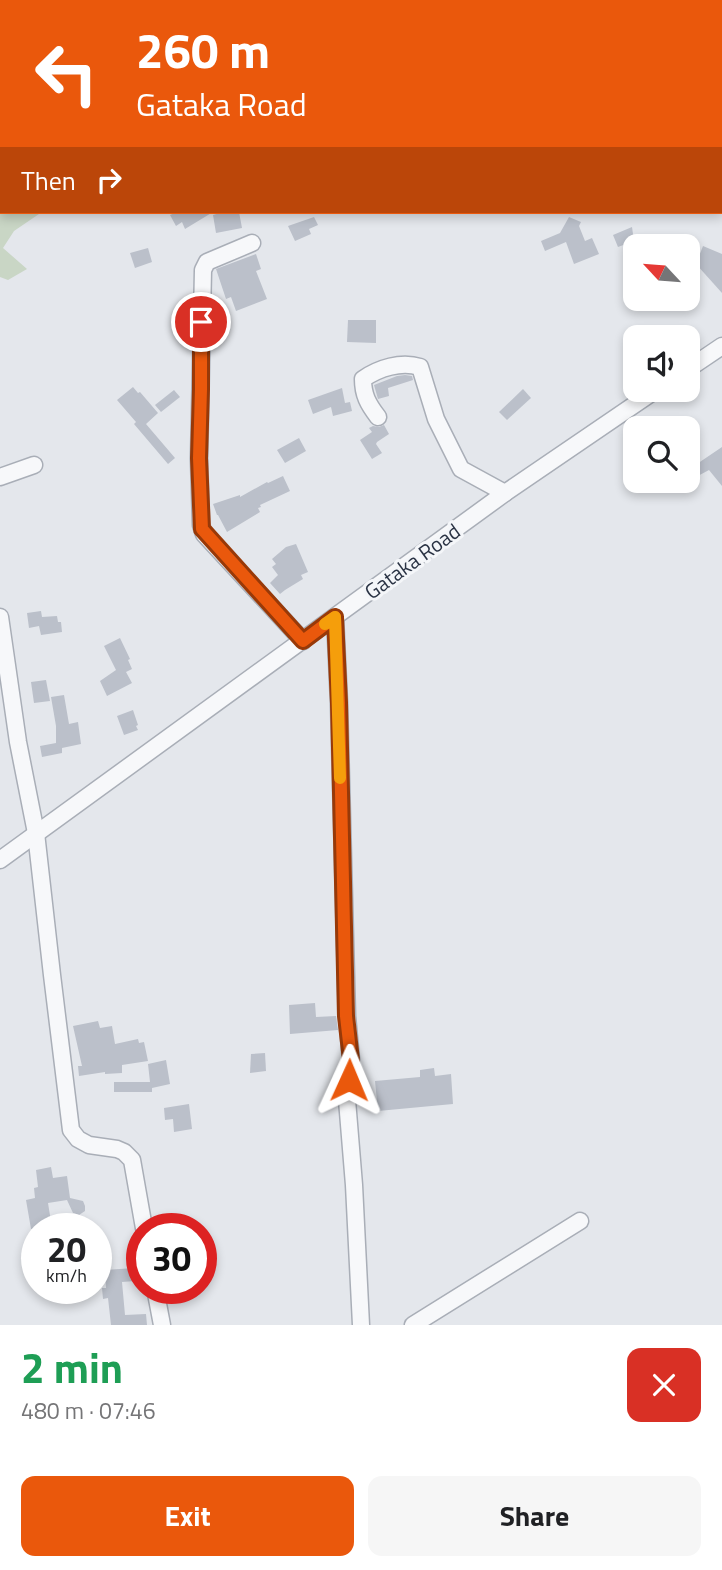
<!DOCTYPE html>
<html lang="en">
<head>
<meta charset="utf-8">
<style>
	:root { --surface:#fff; --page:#f6f6f6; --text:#202124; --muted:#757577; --accent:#ea580c }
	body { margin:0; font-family:"Titillium Web",sans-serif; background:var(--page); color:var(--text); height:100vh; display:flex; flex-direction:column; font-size:26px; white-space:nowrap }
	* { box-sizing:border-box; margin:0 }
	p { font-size:23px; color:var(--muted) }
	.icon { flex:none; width:38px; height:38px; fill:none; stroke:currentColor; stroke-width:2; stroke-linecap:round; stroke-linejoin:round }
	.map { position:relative; height:1325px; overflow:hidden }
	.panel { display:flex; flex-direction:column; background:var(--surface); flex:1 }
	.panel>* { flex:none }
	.guide { position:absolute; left:0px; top:0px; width:723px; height:214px; box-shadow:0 4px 10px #0003; background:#ea580c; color:#fff; overflow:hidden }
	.needle { width:46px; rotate:296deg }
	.controls { position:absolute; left:623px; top:234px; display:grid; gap:14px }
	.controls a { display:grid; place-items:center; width:77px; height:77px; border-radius:14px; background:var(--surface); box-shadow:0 4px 10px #0003; font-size:35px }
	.speed { position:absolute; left:21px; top:1213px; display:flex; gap:14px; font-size:35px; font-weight:700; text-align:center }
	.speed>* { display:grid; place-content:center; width:91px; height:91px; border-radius:50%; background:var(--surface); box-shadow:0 4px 10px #0003; line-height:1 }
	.speed small { font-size:18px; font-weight:400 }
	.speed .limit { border:10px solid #d22; background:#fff; color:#111 }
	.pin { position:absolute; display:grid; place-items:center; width:60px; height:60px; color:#fff; margin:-30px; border:4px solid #fff; border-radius:50%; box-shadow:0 2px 7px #0007 }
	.me { position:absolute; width:77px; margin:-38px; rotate:1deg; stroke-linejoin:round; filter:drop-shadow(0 0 5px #0008) }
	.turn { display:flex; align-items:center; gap:24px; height:147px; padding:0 21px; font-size:32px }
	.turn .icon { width:91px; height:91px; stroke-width:2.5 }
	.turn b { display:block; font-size:49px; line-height:60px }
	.then { display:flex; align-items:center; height:66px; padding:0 21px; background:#0003; gap:14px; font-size:26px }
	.round { display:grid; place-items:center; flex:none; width:74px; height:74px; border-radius:14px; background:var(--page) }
	.head { display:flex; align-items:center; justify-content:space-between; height:119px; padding:0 21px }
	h1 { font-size:42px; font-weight:700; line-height:52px; color:#1e9e55 }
	.action { display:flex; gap:14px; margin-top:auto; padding:14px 21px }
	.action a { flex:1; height:80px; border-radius:14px; background:var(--accent); color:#fff; font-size:28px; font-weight:700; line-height:80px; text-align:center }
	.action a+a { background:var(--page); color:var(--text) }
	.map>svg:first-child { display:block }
	.green { fill:#c9d6c5 }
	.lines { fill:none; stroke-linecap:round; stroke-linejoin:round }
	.river { stroke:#9fb4cc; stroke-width:21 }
	.building { fill:#bbc0ca }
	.minor-casing { stroke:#a9aeb7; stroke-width:19 }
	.minor { stroke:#f7f8fa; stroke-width:16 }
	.route-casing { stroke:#983908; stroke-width:18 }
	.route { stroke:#ea580c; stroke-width:12 }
	.slow { stroke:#f59e0b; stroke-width:12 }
	.labels { text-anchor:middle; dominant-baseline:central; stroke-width:6; stroke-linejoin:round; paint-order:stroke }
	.street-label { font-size:21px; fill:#2b3445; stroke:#f4f6f9 }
</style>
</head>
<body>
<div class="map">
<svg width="722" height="1325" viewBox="0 0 722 1325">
	<rect width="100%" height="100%" fill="#e4e7ec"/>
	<path class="green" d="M0 0H122L121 2H2V212H39V214L14 231 3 248 27 269 8 280 0 277Z"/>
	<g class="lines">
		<g class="river">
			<path d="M99 2 100 0"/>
			<path d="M0 146 2 144"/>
		</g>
	</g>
	<g class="building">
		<path d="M177 212H213L185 229 182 222 176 226 170 215Z"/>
		<path d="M220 212H239L242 228 216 233 213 215 220 213Z"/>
		<path d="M314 217 318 225 309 229 311 234 295 241 288 226Z"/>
		<path d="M569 217 581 222 579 226 585 241 592 238 599 254 574 264 566 242 545 251 541 241 560 233Z"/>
		<path d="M632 227 634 241 618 247 613 235Z"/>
		<path d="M703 246 722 254V293L696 264Z"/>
		<path d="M148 248 152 262 135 268 130 253Z"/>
		<path d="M256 254 261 269 256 271 267 299 236 311 231 297 226 299 216 269Z"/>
		<path d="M348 320H376V343L347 342Z"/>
		<path d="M648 325 656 338H635V343L631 338H628L630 336 629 335 642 327 643 328Z"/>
		<path d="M405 375 412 376 413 380 388 388 389 396 378 399 374 385 397 376Z"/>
		<path d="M133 387 138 393 140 392 158 413 146 424 175 458 168 464 134 424 136 422 117 400Z"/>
		<path d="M342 388 345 403 350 402 352 411 333 416 331 407 313 414 308 400Z"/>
		<path d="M523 389 531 398 507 420 499 412Z"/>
		<path d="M174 390 180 397 161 412 155 405Z"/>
		<path d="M384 425 389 434 377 442 376 444 382 453 372 459 360 440 372 432 369 428 373 426 379 427Z"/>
		<path d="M299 438 306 451 285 463 277 450Z"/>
		<path d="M722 447V486L709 470 696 477 691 468Z"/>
		<path d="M283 476 290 491 260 505 261 507 258 508 260 512 227 532 218 515H217L213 504 240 495V497L267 482 268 483Z"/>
		<path d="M296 544 308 572 301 575 303 579 285 590 280 594 270 583 278 575 272 567 276 564 272 559 286 547Z"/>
		<path d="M41 611 42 617 57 616 58 622H61L62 632 41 635 39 626 29 628 27 613Z"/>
		<path d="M120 638 130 659 128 660 132 669 126 672 132 683 107 696 100 681 116 670 104 646Z"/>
		<path d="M46 680 50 701 34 703 31 682Z"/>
		<path d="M64 695 69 724 78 722 81 744 62 748V753L42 757 40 746 56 743V726L51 697Z"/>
		<path d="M133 710 138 725 136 726 138 730 124 735 117 716Z"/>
		<path d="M315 1003 316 1017 336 1016 338 1030 290 1034 289 1005Z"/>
		<path d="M98 1021 100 1028 112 1026 115 1044 138 1039 139 1043 144 1042 148 1061 122 1065V1073L105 1074V1072L79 1076 78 1066H82L73 1026Z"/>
		<path d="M265 1053 266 1071 250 1073 251 1054Z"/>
		<path d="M166 1060 170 1084 152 1088V1092H114V1082H150L148 1064Z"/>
		<path d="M434 1068 435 1076 451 1074 453 1104 378 1111 375 1081 420 1077V1070Z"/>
		<path d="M189 1104 192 1129 174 1132 173 1119 165 1120 164 1108Z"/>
		<path d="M51 1167 53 1178 67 1176 70 1198 83 1201 85 1206V1211L79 1215 73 1213 67 1200 48 1203 52 1228 31 1229 26 1200 35 1198 34 1188 38 1187 36 1170Z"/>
		<path d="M134 1268 135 1281 122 1282 125 1315 146 1314 147 1325H111L108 1298 103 1299 102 1288H106L105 1270Z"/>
	</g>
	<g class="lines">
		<defs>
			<g id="minor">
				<path d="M252 243 207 262 203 270 199 459 201 525 204 534 303 641"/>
				<path d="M688 369 722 346"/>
				<path d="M378 417C368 404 363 395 363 379 379 368 401 361 420 367L436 419 461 469 505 493"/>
				<path d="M0 477 34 465"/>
				<path d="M0 617 18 742 36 833 52 975 71 1130 78 1139 89 1145 117 1149 124 1152 132 1160 144 1228"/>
				<path d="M335 617 339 703 347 1016 351 1060 347 1100 354 1185 361 1325"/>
				<path d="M0 860 505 493 656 390"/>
				<path d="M155 1288 162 1325"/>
				<path d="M413 1325 580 1221"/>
			</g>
		</defs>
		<use href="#minor" class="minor-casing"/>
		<use href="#minor" class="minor"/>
	</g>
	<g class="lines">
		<defs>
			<path id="route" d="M201 322V389L199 458 202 529 303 641 335 617 339 703 346 1016 351 1060 349 1080"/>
		</defs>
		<use href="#route" class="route-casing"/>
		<use href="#route" class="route"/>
		<path class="slow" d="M325 624 335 617 340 778"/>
	</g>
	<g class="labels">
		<g class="street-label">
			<text transform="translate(412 561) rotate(-36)">Gataka Road</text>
		</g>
	</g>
</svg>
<div class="controls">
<a><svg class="needle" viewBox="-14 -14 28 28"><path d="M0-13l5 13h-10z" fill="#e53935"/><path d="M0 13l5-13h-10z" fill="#757577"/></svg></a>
<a><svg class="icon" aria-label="sound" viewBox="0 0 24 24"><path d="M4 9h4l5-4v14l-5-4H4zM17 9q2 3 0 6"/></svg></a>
<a><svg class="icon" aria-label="search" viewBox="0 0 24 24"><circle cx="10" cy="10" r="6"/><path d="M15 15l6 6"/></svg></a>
</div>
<div class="speed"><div>20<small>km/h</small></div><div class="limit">30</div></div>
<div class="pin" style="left:201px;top:322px;background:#d93025"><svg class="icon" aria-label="arrive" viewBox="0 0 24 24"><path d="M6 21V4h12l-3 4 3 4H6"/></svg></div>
<svg class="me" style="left:349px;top:1080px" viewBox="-20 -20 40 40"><path d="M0-17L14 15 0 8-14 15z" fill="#ea580c" stroke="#fff" stroke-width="4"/></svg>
<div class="guide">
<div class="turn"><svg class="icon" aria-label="left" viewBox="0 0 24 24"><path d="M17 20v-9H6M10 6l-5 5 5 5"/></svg><div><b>260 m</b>Gataka Road</div></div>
<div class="then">Then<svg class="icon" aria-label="right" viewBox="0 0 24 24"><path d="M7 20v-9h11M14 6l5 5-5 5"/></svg></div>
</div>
</div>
<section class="panel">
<div class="head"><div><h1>2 min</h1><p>480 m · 07:46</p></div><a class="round" style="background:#d93025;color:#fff"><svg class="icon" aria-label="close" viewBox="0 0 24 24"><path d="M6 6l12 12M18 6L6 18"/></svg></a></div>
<div class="action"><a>Exit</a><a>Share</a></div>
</section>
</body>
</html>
